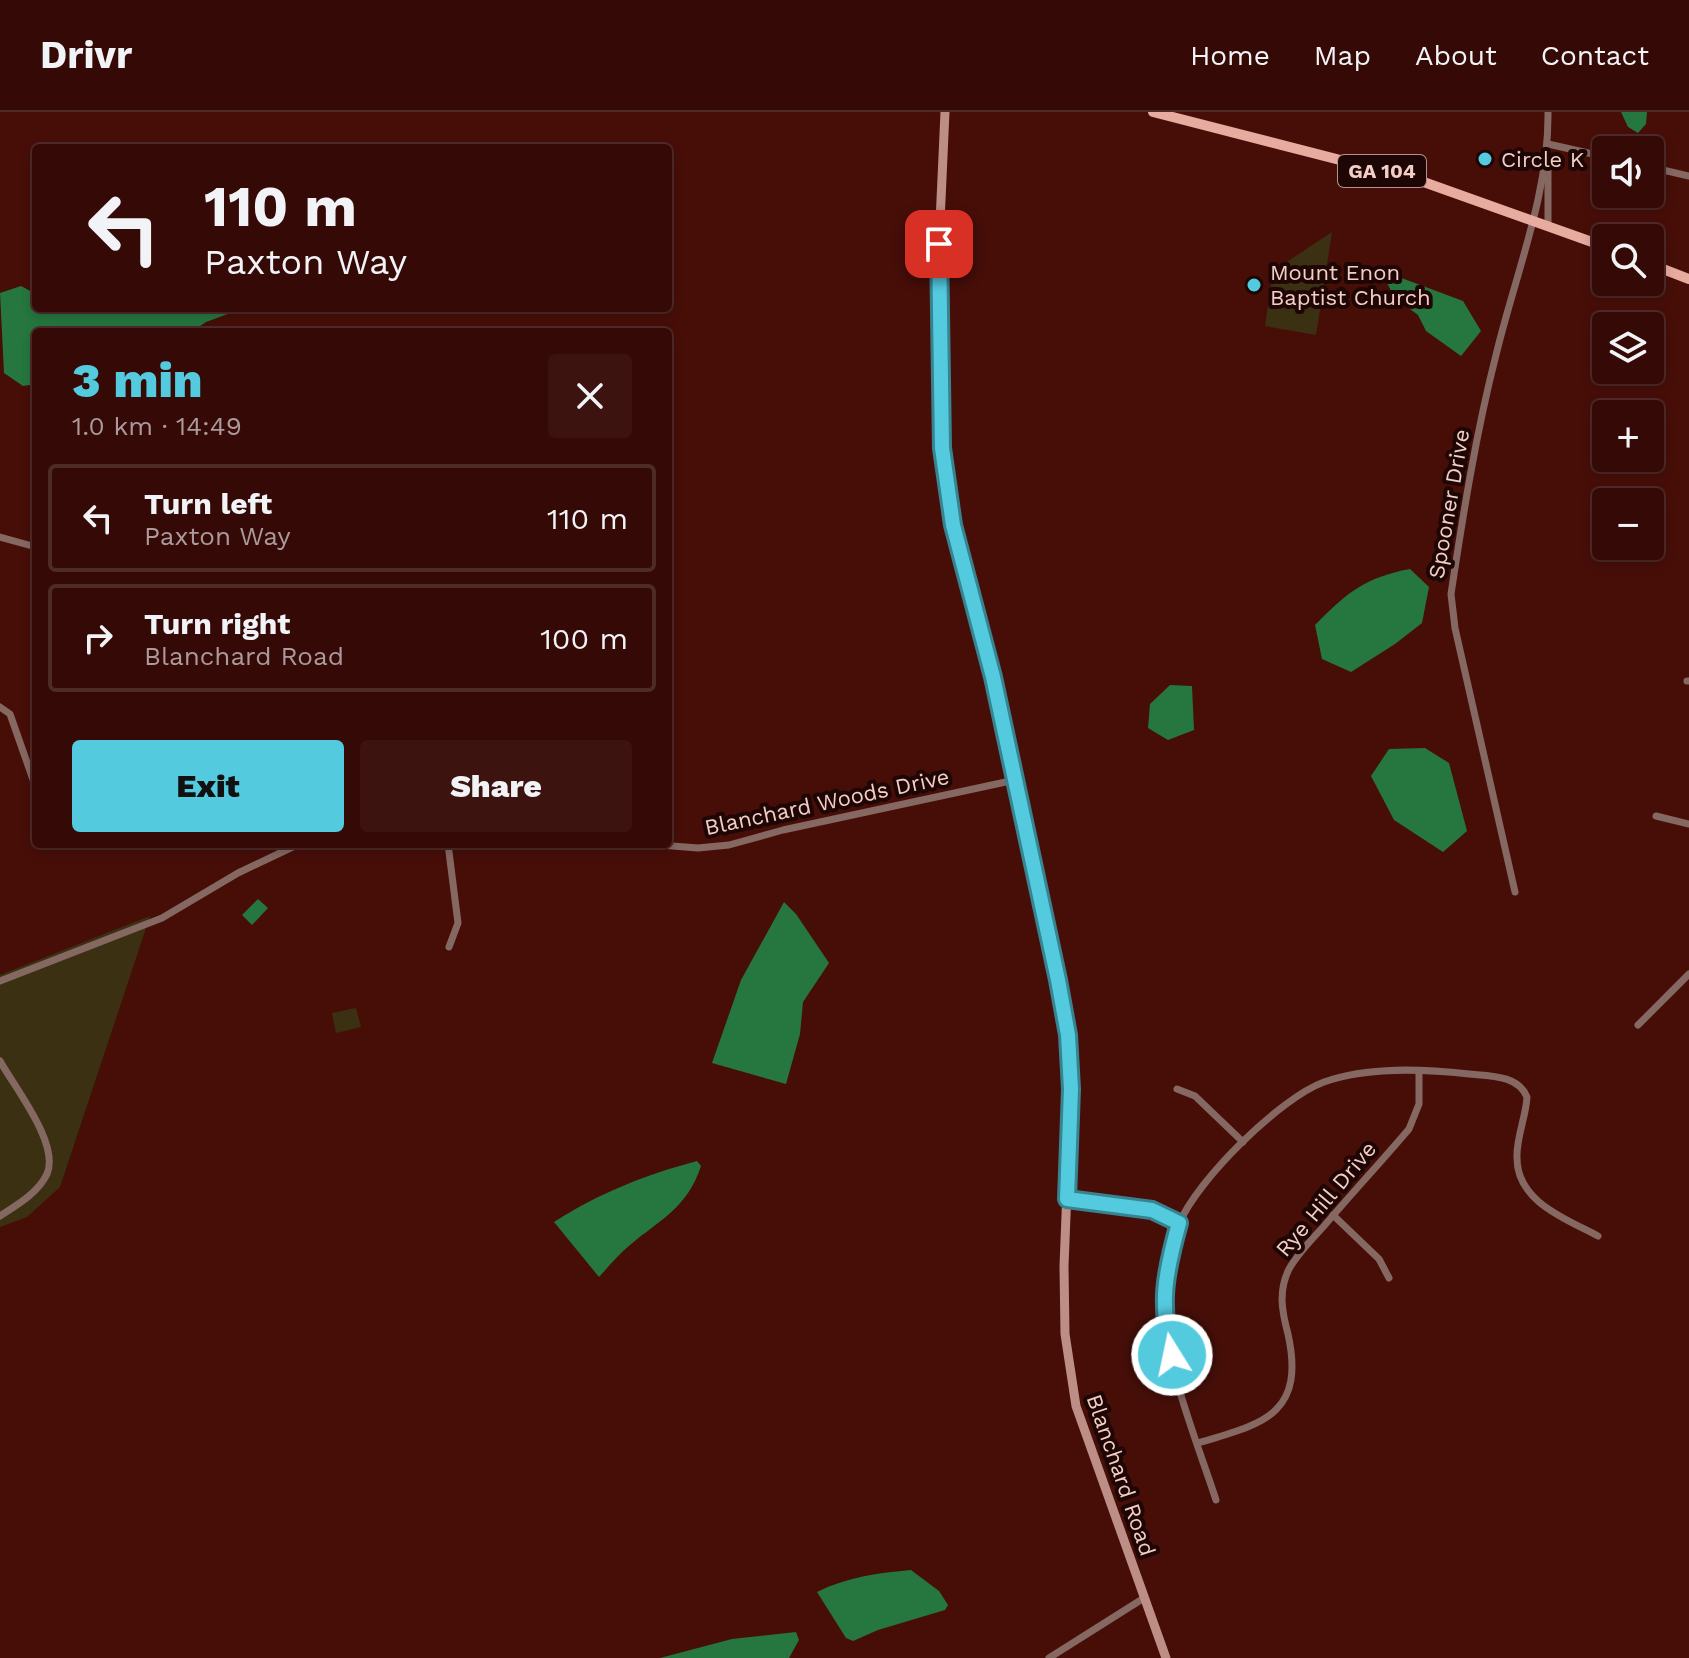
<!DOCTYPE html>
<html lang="en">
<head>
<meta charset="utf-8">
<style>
	:root { --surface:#350a06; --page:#3d1310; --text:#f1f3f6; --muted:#aa9a9b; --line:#4f2b28; --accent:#54cade }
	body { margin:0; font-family:"Work Sans",sans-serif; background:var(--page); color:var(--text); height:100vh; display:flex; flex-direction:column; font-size:30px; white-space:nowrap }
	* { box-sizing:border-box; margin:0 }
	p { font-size:26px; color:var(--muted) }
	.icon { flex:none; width:44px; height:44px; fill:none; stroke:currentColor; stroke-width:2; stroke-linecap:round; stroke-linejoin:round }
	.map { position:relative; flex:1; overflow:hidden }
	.sheet { position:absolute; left:32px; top:216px; width:640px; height:520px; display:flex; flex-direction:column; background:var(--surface); border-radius:8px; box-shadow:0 4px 12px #0003,0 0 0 2px var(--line) }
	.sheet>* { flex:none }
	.guide { position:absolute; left:32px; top:32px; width:640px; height:168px; border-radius:8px; box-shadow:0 4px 12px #0003,0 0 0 2px var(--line); background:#350a06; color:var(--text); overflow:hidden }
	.fabs { position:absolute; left:1592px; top:24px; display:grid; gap:16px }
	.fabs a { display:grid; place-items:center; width:72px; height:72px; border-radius:8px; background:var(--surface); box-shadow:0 4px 12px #0003,0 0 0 2px var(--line); font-size:40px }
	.pin { position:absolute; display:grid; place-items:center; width:68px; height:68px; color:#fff; margin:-34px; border-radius:16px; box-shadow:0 4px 12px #0006 }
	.me { position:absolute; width:88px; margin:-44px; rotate:350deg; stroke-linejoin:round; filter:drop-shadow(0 0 6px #0008) }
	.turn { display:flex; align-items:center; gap:28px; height:168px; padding:0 40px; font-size:36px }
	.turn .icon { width:104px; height:104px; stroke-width:2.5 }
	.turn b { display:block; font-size:56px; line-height:68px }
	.round { display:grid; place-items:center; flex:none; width:84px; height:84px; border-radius:8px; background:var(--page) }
	.headline { display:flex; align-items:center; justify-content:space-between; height:136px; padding:0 40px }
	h1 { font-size:48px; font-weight:800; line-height:60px; color:var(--accent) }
	.action { display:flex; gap:16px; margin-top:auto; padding:16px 40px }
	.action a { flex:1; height:92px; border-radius:8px; background:var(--accent); color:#111; font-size:32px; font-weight:800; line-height:92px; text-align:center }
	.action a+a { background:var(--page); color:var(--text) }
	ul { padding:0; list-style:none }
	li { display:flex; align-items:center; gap:24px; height:108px; margin:0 16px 12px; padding:0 24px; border:4px solid var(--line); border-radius:8px }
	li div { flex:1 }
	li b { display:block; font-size:30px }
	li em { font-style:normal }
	header { display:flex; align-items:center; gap:48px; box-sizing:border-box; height:112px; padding:0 40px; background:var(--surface); border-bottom:2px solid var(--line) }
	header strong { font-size:38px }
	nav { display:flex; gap:44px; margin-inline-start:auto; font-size:28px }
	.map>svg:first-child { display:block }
	.green { fill:#3b3112 }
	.water { fill:#25763f }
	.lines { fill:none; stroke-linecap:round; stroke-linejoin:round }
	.street { stroke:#866863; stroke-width:7 }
	.secondary { stroke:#bd8e85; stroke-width:9 }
	.primary { stroke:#e8ab9f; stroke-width:10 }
	.route-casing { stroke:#378390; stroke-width:20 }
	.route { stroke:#54cade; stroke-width:14 }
	.poi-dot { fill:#54cade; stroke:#1e0604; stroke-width:3 }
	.labels { text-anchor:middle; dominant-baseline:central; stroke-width:8; stroke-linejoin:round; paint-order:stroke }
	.shield { fill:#1e0604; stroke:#b3928c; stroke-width:2 }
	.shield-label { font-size:20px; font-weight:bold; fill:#f3cec7 }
	.poi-label { font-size:22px; fill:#f3cec7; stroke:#1e0604; text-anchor:start }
	.street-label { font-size:22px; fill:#f3cec7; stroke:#1e0604 }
</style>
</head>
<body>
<header>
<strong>Drivr</strong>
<nav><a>Home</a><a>Map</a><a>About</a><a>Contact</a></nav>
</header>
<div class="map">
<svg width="1689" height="1546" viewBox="0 0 1689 1546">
	<rect width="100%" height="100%" fill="#470e08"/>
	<g class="green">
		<path d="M1332 120 1316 223 1265 214 1273 159Z"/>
		<path d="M150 804 60 1075 27 1105 0 1115V863Z"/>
		<path d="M356 896 361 915 336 921 332 901Z"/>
	</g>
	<g class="water">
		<path d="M1621 0H1647L1646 12 1638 21 1628 15Z"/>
		<path d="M1380 158 1463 189 1481 219 1461 244 1426 219 1418 203 1395 186Z"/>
		<path d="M21 174 36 182V196H244L206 210 191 220H36V272L23 274 4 261 0 181Z"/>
		<path d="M1410 457 1429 475 1422 511 1395 532 1351 560 1322 547 1315 513C1346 481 1366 465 1410 457Z"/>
		<path d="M1170 573 1192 574 1194 618 1168 628 1148 616 1150 592Z"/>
		<path d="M1425 636 1449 651 1467 719 1443 740 1394 708 1371 664 1389 637Z"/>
		<path d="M258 787 268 796 252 813 242 803Z"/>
		<path d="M784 790 796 802 829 851 803 890 800 922 786 972 712 951 741 868Z"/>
		<path d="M697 1049 701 1054C687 1096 661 1107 630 1133 619 1142 609 1154 599 1165L554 1110C599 1081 645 1063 697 1049Z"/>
		<path d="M911 1458 939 1479 948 1493 945 1498 878 1518 853 1529 846 1526 817 1480C847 1465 878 1461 911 1458Z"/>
		<path d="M796 1520 799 1528 789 1546H660L732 1527Z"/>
	</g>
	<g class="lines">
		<g class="street">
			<path d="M1548 32 1606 45"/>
			<path d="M1650 55 1689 64"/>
			<path d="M1548 112V51"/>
			<path d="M0 425 36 435"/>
			<path d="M1687 569H1689"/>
			<path d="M0 595 10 602 36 676"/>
			<path d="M1656 704 1689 712"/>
			<path d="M448 732 458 811 449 835"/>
			<path d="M647 732 698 736 729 733 783 718 1015 668"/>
			<path d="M1515 780 1455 516 1451 482C1463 403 1476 321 1496 243 1515 163 1549 83 1548 0"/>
			<path d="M0 869 162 806 238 761 299 732"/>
			<path d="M1638 913 1689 862"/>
			<path d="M0 949C15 976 60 1032 47 1062 38 1081 17 1093 0 1104"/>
			<path d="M1177 977 1195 984 1243 1030"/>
			<path d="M1067 1087 1152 1098 1179 1111"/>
			<path d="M1333 1103 1379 1147 1389 1166"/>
			<path d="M1198 1331C1261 1312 1306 1304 1288 1222 1282 1200 1278 1179 1289 1157 1298 1141 1312 1127 1324 1114 1352 1081 1381 1050 1409 1017L1419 992V959"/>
			<path d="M1216 1388C1198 1332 1157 1233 1164 1177 1167 1156 1171 1131 1179 1112 1197 1068 1280 986 1324 970 1368 954 1424 957 1469 962 1490 964 1518 963 1527 985 1526 1005 1516 1026 1517 1046 1517 1090 1566 1107 1598 1124"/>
			<path d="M1049 1546 1144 1486"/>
		</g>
		<path class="secondary" d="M945 0 939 132 942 336 953 413 993 565 1058 868 1068 923 1071 977 1064 1154 1065 1222 1076 1294 1166 1546"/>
		<g class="primary">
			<path d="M1153 0 1418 68 1606 135"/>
			<path d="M1650 152 1689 167"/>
		</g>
	</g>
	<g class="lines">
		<defs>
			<path id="route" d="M939 132 942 336 953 413 993 565 1058 868 1068 923 1071 977 1067 1087 1152 1098 1179 1111C1165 1162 1159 1191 1172 1243"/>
		</defs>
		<use href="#route" class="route-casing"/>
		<use href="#route" class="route"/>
	</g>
	<g class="poi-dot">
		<circle cx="1485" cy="47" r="8"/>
		<circle cx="1254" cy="173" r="8"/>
	</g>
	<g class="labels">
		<rect class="shield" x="1338" y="43" width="88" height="32" rx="6"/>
		<g class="shield-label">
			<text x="1382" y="59">GA 104</text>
		</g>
		<g class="poi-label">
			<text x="1501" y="47">Circle K</text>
			<text x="1270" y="160">Mount Enon<tspan x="1270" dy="25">Baptist Church</tspan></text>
		</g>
		<g class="street-label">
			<text transform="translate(1449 392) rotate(-80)">Spooner Drive</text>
			<text transform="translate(827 690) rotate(-12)">Blanchard Woods Drive</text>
			<text transform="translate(1326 1087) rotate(-50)">Rye Hill Drive</text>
			<text transform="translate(1121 1363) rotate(71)">Blanchard Road</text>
		</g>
	</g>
</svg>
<div class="fabs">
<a><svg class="icon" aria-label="sound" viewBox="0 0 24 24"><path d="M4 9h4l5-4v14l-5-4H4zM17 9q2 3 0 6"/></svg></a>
<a><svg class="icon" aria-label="search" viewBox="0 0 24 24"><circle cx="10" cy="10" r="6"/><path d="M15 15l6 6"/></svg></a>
<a><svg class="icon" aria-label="layers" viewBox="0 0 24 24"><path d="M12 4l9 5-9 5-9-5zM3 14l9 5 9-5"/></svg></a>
<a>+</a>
<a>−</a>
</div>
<div class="pin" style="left:939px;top:132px;background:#d93025"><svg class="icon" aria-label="arrive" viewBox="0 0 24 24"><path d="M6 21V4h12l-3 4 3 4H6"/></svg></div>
<svg class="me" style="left:1172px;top:1243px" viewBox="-20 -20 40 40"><circle r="17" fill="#54cade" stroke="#fff" stroke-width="3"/><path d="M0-11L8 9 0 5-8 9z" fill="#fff"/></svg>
<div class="guide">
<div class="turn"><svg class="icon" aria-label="left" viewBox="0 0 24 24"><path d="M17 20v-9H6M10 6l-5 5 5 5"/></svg><div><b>110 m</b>Paxton Way</div></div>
</div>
<section class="sheet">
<div class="headline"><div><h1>3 min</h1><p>1.0 km · 14:49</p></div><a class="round"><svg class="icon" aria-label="close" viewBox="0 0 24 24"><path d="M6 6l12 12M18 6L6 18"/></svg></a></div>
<ul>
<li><svg class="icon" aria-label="left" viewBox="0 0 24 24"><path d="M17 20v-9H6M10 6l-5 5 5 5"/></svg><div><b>Turn left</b><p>Paxton Way</p></div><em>110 m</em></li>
<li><svg class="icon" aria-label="right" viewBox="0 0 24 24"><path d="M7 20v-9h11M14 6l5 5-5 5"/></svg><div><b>Turn right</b><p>Blanchard Road</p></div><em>100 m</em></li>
</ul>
<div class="action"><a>Exit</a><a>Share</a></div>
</section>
</div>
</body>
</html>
